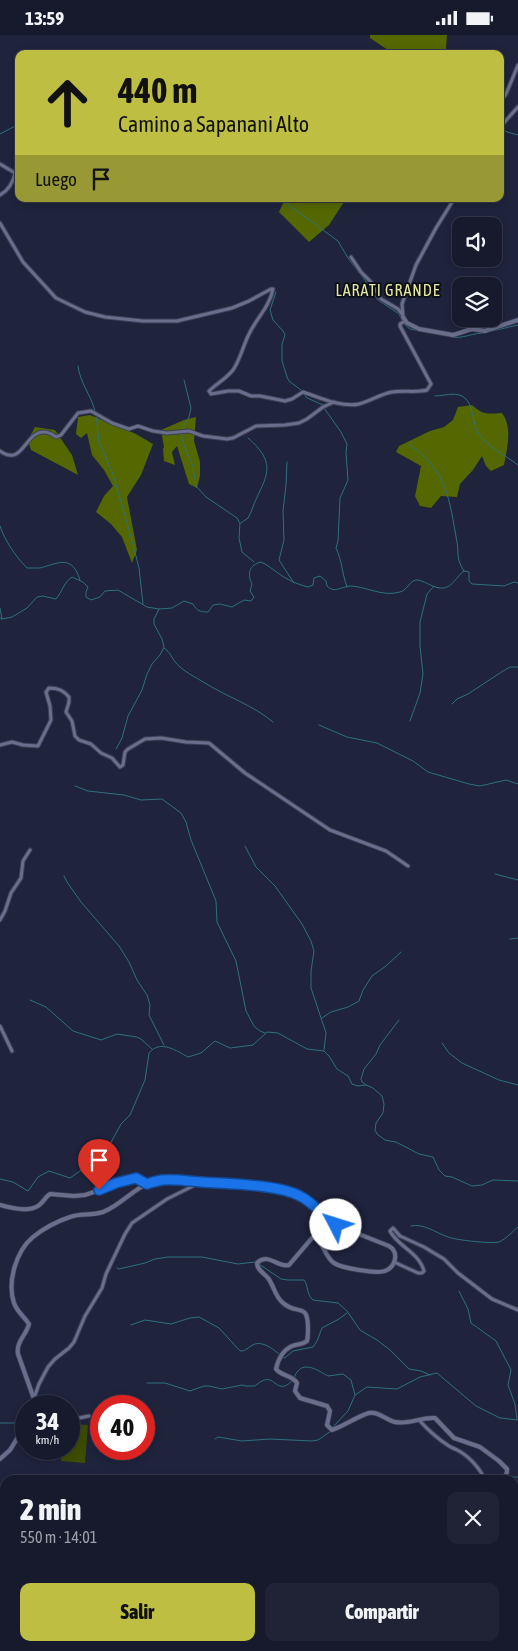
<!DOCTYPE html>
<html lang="es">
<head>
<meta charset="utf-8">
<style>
	:root { --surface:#171a2d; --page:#202335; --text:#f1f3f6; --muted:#9ea1aa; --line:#363849; --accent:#bebf42 }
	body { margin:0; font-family:"Asap Condensed",sans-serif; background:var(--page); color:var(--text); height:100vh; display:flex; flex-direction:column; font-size:19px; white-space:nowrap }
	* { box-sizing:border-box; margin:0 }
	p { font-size:16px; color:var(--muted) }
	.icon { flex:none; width:28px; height:28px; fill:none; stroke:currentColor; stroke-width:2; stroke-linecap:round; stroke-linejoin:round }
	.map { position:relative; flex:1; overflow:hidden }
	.side { position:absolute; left:0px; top:1440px; width:519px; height:176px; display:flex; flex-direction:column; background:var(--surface); border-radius:15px 15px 0 0; box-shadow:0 2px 8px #0003,0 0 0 1px var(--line) }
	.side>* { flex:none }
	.guide { position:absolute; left:15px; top:15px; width:489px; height:152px; border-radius:10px; box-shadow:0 2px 8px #0003,0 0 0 1px var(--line); background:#bebf42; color:#111; overflow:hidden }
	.controls { position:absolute; left:452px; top:182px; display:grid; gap:10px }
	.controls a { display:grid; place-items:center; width:50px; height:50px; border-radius:10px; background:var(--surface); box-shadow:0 2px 8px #0003,0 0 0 1px var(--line); font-size:25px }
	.speed { position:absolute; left:15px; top:1360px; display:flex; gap:10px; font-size:25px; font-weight:700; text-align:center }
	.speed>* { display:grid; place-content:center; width:65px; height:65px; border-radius:50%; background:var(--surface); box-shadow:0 2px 8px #0003,0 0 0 1px var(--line); line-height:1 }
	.speed small { font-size:12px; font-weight:400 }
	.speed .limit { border:8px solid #d22; background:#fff; color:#111 }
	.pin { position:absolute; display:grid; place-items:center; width:42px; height:42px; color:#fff; margin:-51px -21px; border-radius:50% 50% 50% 0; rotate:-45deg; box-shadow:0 0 5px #0007 }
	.pin .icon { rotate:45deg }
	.me { position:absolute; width:55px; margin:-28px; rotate:310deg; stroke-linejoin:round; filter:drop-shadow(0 0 4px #0008) }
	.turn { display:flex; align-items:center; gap:18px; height:105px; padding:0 20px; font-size:22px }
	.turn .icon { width:65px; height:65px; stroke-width:2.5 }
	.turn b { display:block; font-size:35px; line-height:42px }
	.then { display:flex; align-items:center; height:48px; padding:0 20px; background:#0003; gap:10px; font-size:19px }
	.round { display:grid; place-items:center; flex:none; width:52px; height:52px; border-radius:10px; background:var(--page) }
	.head { display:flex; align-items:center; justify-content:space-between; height:85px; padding:0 20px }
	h1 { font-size:30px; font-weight:800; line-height:38px }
	.primary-button { display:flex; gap:10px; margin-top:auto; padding:10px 20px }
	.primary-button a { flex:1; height:58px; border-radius:10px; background:var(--accent); color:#111; font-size:20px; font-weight:800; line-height:58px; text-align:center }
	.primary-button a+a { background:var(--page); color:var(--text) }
	.status { display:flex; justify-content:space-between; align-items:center; height:35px; padding:0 25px; background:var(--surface); direction:ltr }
	.status svg { height:14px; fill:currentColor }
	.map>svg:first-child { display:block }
	.green { fill:#3e4c02 }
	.forest { fill:#556700 }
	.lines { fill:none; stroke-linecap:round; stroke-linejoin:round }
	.stream { stroke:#2e717e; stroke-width:1 }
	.minor-casing { stroke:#3d3f54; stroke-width:5 }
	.tertiary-casing { stroke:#3d3f54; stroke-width:5.5 }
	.minor { stroke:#686e8c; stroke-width:3 }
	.tertiary { stroke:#686e8c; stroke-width:4 }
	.route-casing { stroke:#114b97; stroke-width:12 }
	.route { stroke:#1a73e8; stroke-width:9 }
	.labels { text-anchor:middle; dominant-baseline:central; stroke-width:4; stroke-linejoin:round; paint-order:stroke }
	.quarter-label { font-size:16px; letter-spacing:1px; fill:#e6e99a; stroke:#0c0e19 }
</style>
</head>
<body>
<div class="status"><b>13:59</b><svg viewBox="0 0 49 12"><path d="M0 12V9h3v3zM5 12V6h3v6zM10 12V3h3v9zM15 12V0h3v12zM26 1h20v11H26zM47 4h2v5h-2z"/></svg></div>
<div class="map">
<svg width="518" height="1616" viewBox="0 0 518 1616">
	<rect width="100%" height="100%" fill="#1f233c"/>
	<path class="green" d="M69 1389 88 1390 85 1428 61 1426 62 1414H69Z"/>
	<g class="forest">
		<path d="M370 0H447L446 13 448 19H394L370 3Z"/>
		<path d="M285 164H346L329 190 309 207 279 177Z"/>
		<path d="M472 370C483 380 487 379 502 378 513 393 507 413 504 430L491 436 486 431 482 421 473 435 460 449 457 462 441 461 431 473 420 471 415 461 421 431 396 417 399 411 430 396 444 392 453 385 458 372Z"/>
		<path d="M90 380 136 399 153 409 141 440 127 462 137 515 132 528 122 502 111 489 96 477 104 461 113 451 104 435 92 420 87 398 81 403 76 399 78 382Z"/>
		<path d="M196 382 194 406 200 427V441L197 453 189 449 177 411 172 417 175 430 164 426 163 414 164 412 161 395 184 385Z"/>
		<path d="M35 392 55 395 72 420 78 440 31 415 28 405Z"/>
	</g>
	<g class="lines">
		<g class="stream">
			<path d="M390 18 392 19"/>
			<path d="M501 93 507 97 518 100"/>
			<path d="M0 99 19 89"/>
			<path d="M282 165 338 206 348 223 367 248 378 265 399 279 402 285"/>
			<path d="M276 257 270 275 273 285 283 296 285 300 282 309V326L287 342 289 346 301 355 307 363 323 370"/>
			<path d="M404 289 410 294 432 298"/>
			<path d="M492 296 518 290"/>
			<path d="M444 300C461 306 466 299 483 298"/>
			<path d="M78 331C80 348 91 360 95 376"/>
			<path d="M435 361C443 361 454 357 462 361 475 368 471 388 479 399 488 412 505 420 518 430"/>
			<path d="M324 373 341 397 347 409 346 418 348 445 340 463 338 506 336 513C342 526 342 538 347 552"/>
			<path d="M96 380 99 407 113 439 130 498 139 533 143 569"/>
			<path d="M183 394 189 382 191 373 184 345"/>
			<path d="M182 398V405L193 431 196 451 206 462 237 483 240 488 239 503 242 517 254 527"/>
			<path d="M410 410C448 437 449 464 457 507 459 520 456 524 464 536"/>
			<path d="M287 427 286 450 283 476 284 505 279 525 294 548"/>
			<path d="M241 488 248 483 251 477C262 445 282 432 248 403"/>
			<path d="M0 491C5 506 16 522 27 533 31 533 36 533 40 533 59 528 72 519 80 545"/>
			<path d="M0 573 2 584"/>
			<path d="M0 583 2 584 12 582 27 573 37 562 43 561 56 564C62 557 64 547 72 542L83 547 88 552 86 557V562L91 565 100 562 105 556 118 555 147 572 159 574 172 573 184 566 193 569C197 576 200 577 208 577L213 570 220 569 232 572 244 565 251 566 254 562 250 556 252 549C247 539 249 530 261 527 268 530 272 534 278 538 287 545 297 549 308 552L313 550 314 543 320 541 326 546 327 551C335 559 342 551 351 551 368 552 382 562 400 557 408 555 410 544 418 545 427 547 434 554 444 553 452 552 457 541 464 536L469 537V546L472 549 504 551 514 547 518 548"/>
			<path d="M164 613C171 618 171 622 176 628 183 636 195 642 205 648 227 662 253 670 273 687"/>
			<path d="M452 669 457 664 468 659 503 636 510 632H518"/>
			<path d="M410 686 420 658 423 639 420 611V587L427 559 434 551"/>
			<path d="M319 690 347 702 377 708 413 726 428 737 469 749 480 751 506 745 518 749"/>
			<path d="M116 714 122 703 128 681 142 655 147 639 152 629 160 620 164 612 162 604 154 589V584L159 574"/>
			<path d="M75 751 88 756 124 760 141 765 162 764 181 778 186 787 191 805 216 866 217 887 236 926 246 976 254 991 260 996 265 998"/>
			<path d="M245 811 256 832 275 851 302 889 311 906 314 916 311 936V953L326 998 324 1015"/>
			<path d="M495 839 518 845"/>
			<path d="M64 841 67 847 81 867 119 911 129 927 137 945 147 960 150 970 149 980 164 1010"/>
			<path d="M510 904 518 903"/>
			<path d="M30 965 46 972 73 996 101 1005 117 999 137 1002 141 1004 152 1014"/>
			<path d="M322 983 331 977 348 972 359 966 363 955 372 941 386 931 401 917"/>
			<path d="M442 1008 449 1018 462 1028 499 1045 518 1050"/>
			<path d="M366 1050 362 1047 361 1044 364 1034 376 1019 380 1010 399 985"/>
			<path d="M0 1144 13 1147 28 1156 38 1142 49 1136 70 1143 90 1129 109 1111 121 1089 130 1080 145 1045 149 1018C160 1004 177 1016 188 1022L201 1018 215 1006 230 1013 253 1010 267 997 278 998 307 1014 324 1016 329 1021 337 1034 348 1041 352 1049 358 1051 366 1050 373 1053 382 1061 384 1069 383 1078 376 1088 375 1095 377 1099 385 1105 396 1107 419 1119 433 1122 439 1135 445 1141 452 1142 472 1151 482 1150 493 1145 518 1146"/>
			<path d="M411 1191C424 1188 436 1198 448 1202 456 1205 491 1209 499 1207 506 1204 512 1197 518 1192"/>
			<path d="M259 1229 281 1244 288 1245H304C309 1252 306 1259 313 1265L338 1268 347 1276 360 1295 377 1305 390 1315 409 1334 421 1336 430 1340"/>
			<path d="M117 1233 119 1234 145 1228 155 1224 168 1222H202L238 1229 255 1227"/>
			<path d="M459 1256 468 1274 471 1288 496 1306 509 1331 511 1335 508 1350 515 1369 517 1384"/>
			<path d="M131 1290 145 1285 171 1289 190 1283 199 1282 219 1293 240 1316C246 1316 246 1314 251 1311 262 1303 275 1316 284 1323L286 1322 293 1316 313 1312 317 1306 322 1293 339 1284 347 1278"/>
			<path d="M294 1343C301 1323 317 1335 328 1341L343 1339 351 1345 355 1360"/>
			<path d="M147 1348H165L190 1356 204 1351H209L222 1354 242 1350 246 1351H255C273 1335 273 1354 285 1351 286 1351 291 1347 292 1346"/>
			<path d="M0 1388H24"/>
			<path d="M333 1392 348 1376 355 1360 367 1352 397 1354 420 1342 437 1338 476 1371 500 1383 518 1385"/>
			<path d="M215 1404 218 1402 242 1406 270 1404 312 1406 318 1405 331 1396"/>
			<path d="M512 1442H518"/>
			<path d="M460 1611 466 1616"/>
		</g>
		<defs>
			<g id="minor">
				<path d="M500 67 506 59 518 30"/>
				<path d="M500 92 518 72"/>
				<path d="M0 129 15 138C13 148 9 155 0 160"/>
				<path d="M0 188 23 227 56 263 85 277 105 282 143 286H177L232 273 249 266 271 254H273C270 271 256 284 249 299 243 311 240 325 233 335 226 344 216 349 209 356L211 359 228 356H239L251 361H260L285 366 292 364 303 357C318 362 342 373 359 369 370 366 381 359 392 357 404 355 415 358 427 355L431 349 400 291V289L405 286"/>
				<path d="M351 222 361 237 371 247 381 264 398 274 402 279"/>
				<path d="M403 282 402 269 416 230 436 193 454 164"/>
				<path d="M0 416C23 433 25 395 45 397 49 397 53 400 56 402L61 400 78 378 91 376 112 388 129 394 138 391 153 396 167 398 189 396 203 401 227 404 233 403 256 391 285 390 299 388 307 384 323 372 334 367"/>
				<path d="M0 710 12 707 23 710 38 711 51 685 50 671 46 657 49 653C58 653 63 655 69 662V667L66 677 72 686 75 701 79 705 91 709 101 718 112 723 120 732 123 730 125 717 128 714 145 704 161 703 186 707 209 708 245 738 330 795 386 816 408 831"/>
				<path d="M0 885 5 876 11 858 21 843 23 826 30 815"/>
				<path d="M0 991 12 1016"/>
				<path d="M394 1227 418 1238H422L424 1236C419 1217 397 1211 390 1196L393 1193 400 1201 424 1212 444 1224 458 1238 492 1264 518 1275"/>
				<path d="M34 1363 39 1349 48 1332 55 1324 69 1313 74 1307 85 1281 102 1253 106 1239 125 1199 132 1188 167 1164 201 1147"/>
				<path d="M69 1385 89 1381"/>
				<path d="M419 1385C428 1395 438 1404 449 1411 452 1413 456 1414 459 1416 470 1422 481 1435 485 1445"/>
				<path d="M0 1453 5 1450"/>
				<path d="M514 1470 518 1474"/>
				<path d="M514 1532 518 1526"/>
				<path d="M184 1611 192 1616"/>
				<path d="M427 1616 428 1611"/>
			</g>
			<g id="tertiary">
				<path d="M403 282 407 288 419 294 453 300 472 294 485 296 518 285"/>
				<path d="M0 1170C10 1173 28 1177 38 1171 43 1168 45 1162 50 1159L74 1161 85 1160 132 1144H140L147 1149"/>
				<path d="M34 1371V1364L18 1319C16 1306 26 1301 29 1289 24 1281 17 1277 14 1268 7 1247 16 1216 33 1202 43 1194 58 1186 70 1182 80 1178 91 1181 103 1177 122 1170 135 1151 155 1146 168 1143 183 1146 197 1147 228 1149 260 1149 291 1157 310 1162 321 1179 336 1190L389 1211C394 1214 396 1218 395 1224 394 1230 390 1234 385 1236 377 1239 341 1233 334 1228 325 1222 324 1209 316 1203H312L289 1230C277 1233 269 1217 257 1228 257 1235 264 1238 268 1243 274 1251 275 1261 282 1267 297 1282 308 1265 308 1294 308 1299 308 1302 307 1306 302 1310 297 1309 292 1311 283 1315 278 1325 276 1334 281 1341 292 1340 297 1348L295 1356 300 1363 327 1371 330 1376 327 1390 332 1395C344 1391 358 1381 369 1378 378 1376 386 1385 395 1387 408 1390 421 1382 435 1383L454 1403 480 1412 499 1426 507 1434V1437L504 1445"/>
				<path d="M0 1424 10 1415 26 1389"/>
				<path d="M514 1457 518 1460"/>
			</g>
		</defs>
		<use href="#minor" class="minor-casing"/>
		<use href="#tertiary" class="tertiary-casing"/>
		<use href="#minor" class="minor"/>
		<use href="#tertiary" class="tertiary"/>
	</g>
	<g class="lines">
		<defs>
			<path id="route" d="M99 1155 116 1148 136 1143 147 1149C152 1147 157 1146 162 1145 175 1144 188 1146 201 1147 226 1149 278 1149 300 1161 314 1168 323 1181 336 1190"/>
		</defs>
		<use href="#route" class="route-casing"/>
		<use href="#route" class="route"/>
	</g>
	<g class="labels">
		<g class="quarter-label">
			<text x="388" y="255">LARATI GRANDE</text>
		</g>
	</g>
</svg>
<div class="controls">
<a><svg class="icon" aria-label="sound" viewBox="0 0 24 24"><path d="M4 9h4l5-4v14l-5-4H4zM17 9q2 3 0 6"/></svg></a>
<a><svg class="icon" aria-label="layers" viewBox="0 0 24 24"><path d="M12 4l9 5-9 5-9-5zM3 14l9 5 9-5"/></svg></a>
</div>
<div class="speed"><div>34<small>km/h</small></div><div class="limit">40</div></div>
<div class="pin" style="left:99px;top:1155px;background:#d93025"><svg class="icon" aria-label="arrive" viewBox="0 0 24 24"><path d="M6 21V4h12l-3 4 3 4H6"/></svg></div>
<svg class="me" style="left:336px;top:1190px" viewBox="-20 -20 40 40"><circle r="19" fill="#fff"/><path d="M0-13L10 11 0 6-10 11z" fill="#1a73e8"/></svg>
<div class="guide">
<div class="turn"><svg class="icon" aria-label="ahead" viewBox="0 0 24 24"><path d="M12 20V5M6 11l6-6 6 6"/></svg><div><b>440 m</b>Camino a Sapanani Alto</div></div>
<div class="then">Luego<svg class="icon" aria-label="arrive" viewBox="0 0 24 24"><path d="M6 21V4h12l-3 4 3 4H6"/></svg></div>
</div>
<section class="side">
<div class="head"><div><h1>2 min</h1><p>550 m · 14:01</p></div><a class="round"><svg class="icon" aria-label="close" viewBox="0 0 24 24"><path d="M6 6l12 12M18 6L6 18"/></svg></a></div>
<div class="primary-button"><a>Salir</a><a>Compartir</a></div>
</section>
</div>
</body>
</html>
